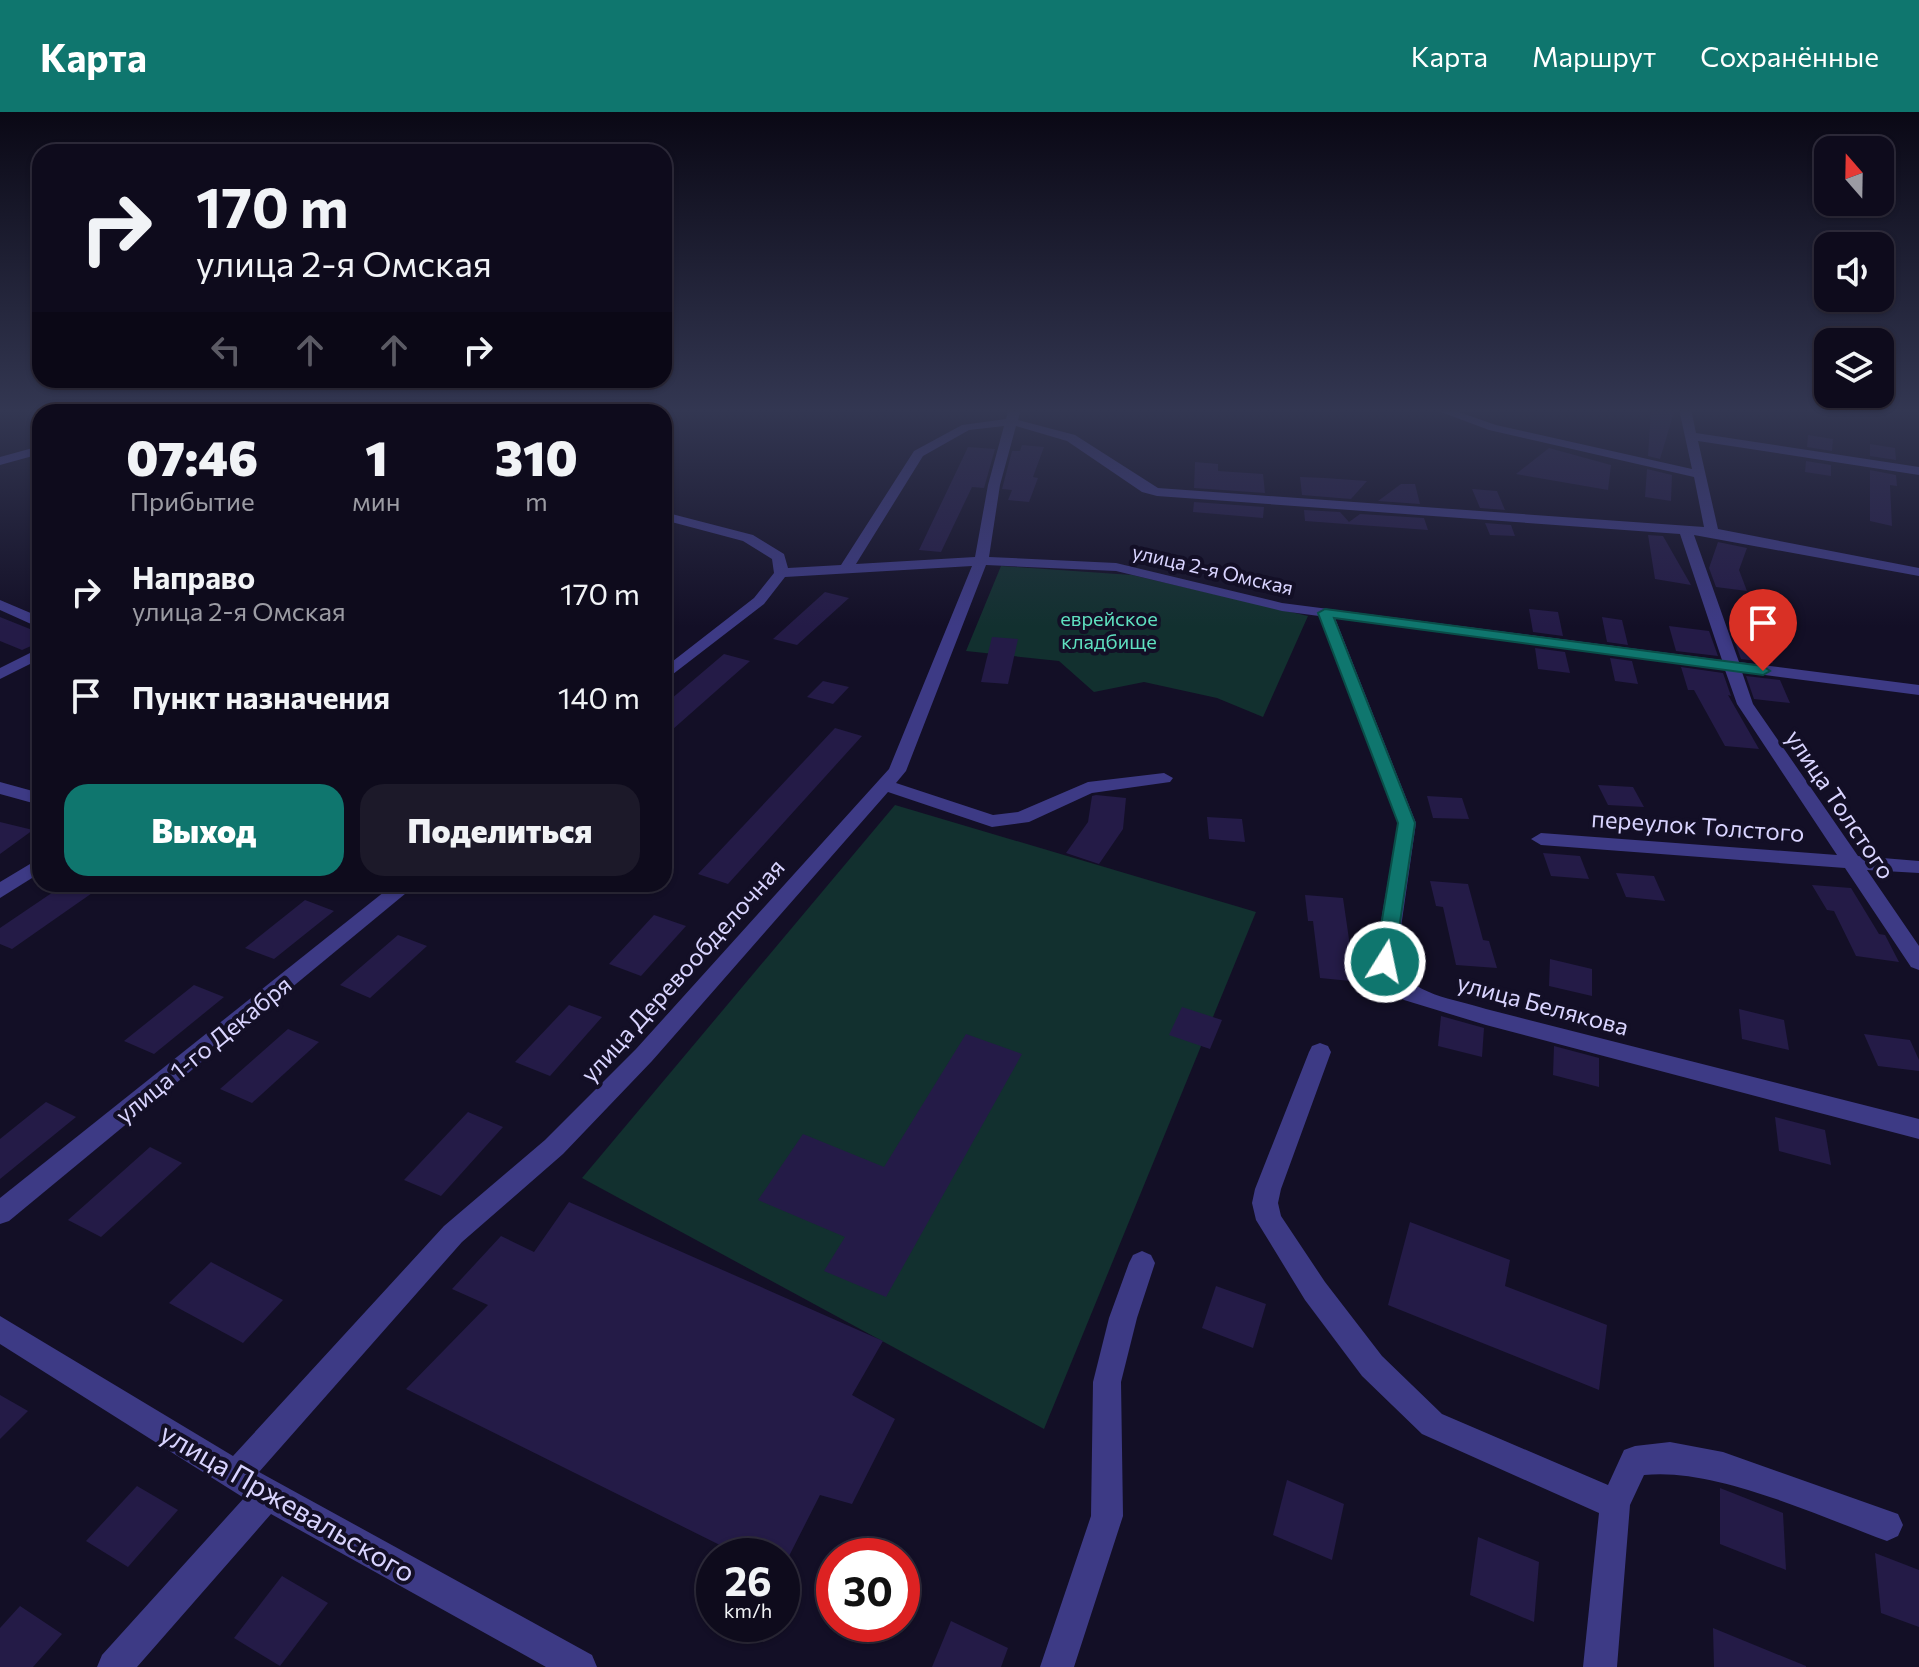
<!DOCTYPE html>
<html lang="ru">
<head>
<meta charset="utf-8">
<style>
	:root { --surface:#0e0b1c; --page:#1c1929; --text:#f1f3f6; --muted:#9b9ba3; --line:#2e2b3b; --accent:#0f766e }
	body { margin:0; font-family:Commissioner,sans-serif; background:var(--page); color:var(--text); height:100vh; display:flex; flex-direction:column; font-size:30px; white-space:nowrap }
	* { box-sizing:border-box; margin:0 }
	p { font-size:26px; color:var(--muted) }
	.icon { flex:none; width:44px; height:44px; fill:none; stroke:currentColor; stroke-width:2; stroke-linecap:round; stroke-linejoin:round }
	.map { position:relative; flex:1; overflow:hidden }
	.side { position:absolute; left:32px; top:292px; width:640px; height:488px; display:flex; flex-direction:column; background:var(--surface); border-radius:24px; box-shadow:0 2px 6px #0004,0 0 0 2px var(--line) }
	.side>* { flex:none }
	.hud { position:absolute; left:32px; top:32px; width:640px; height:244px; border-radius:24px; box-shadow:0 2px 6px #0004,0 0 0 2px var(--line); background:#0e0b1c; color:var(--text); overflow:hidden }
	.needle { width:52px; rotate:340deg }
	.tools { position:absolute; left:1814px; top:24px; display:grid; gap:16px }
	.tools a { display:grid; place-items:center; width:80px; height:80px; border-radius:16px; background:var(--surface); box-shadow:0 2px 6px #0004,0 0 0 2px var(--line); font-size:40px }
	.speed { position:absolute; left:696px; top:1426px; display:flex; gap:16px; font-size:40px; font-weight:700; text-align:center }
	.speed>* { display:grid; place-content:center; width:104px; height:104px; border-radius:50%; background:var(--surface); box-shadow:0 2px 6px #0004,0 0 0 2px var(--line); line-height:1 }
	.speed small { font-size:20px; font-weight:400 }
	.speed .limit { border:12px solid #d22; background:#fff; color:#111 }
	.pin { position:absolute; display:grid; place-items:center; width:68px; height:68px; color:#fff; margin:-82px -34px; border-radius:50% 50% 50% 0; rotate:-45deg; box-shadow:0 0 8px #0007 }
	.pin .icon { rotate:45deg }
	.me { position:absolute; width:88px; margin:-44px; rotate:10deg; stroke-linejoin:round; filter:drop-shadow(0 0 6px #0008) }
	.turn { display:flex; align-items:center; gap:28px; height:168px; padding:0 32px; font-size:36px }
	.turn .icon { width:104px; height:104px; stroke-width:2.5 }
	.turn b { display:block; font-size:56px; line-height:68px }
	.lanes { display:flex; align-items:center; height:76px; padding:0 32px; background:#0003; justify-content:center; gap:40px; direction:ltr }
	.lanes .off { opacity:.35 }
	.eta { display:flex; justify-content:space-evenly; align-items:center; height:136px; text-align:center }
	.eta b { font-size:48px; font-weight:800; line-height:56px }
	.button { display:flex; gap:16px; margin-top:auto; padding:16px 32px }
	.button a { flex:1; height:92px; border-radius:24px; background:var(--accent); color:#fff; font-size:32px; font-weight:800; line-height:92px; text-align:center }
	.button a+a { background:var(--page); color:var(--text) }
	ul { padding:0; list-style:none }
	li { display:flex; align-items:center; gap:24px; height:104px; padding:0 32px }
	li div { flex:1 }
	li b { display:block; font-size:30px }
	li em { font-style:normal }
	header { display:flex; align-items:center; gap:48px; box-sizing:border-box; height:112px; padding:0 40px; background:var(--accent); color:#fff }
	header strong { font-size:38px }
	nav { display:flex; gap:44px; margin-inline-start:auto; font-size:28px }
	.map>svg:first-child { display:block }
	.green { fill:#12302f }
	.building { fill:#241b47 }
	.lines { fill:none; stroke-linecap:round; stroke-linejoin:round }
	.minor { fill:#3d3a85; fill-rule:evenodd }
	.route { fill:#0f766e; stroke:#0a4d48; stroke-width:2 }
	.labels { text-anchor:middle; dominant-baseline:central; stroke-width:8; stroke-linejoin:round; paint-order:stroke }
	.far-street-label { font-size:20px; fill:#d9d4ff; stroke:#130f26 }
	.far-park-label { font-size:20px; fill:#5fe0c0; stroke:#130f26 }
	.street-label { font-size:24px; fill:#d9d4ff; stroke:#130f26 }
	.near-street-label { font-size:28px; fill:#d9d4ff; stroke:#130f26 }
</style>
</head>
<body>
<header>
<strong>Карта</strong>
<nav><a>Карта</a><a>Маршрут</a><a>Сохранённые</a></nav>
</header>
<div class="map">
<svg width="1919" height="1555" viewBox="0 0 1919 1555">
	<rect width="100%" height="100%" fill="#130f26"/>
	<g class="green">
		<path d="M1001 454 1132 463 1308 504 1263 605 1217 586 1144 570 1094 580 1059 549 966 539Z"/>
		<path d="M895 693 1256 800 1044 1317 582 1066Z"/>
	</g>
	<g class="building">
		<path d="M1651 297H1675L1660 347 1648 344Z"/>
		<path d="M1808 323 1833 327 1832 339 1807 335Z"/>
		<path d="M1870 332 1895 336 1896 348 1870 344Z"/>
		<path d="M1022 333 1044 335 1033 365 1038 366 1029 390 1008 388 1012 378 1002 377 1012 339H1020Z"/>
		<path d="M968 335 995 337 984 376 972 375 941 440 919 438Z"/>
		<path d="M1549 336 1611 353 1608 378 1516 362Z"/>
		<path d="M1806 349 1831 353V364L1805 360Z"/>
		<path d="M1195 350 1218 352V359L1263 362 1265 381 1194 376Z"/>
		<path d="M1647 357 1672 363 1671 389 1645 385Z"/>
		<path d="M1870 358 1896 363 1897 374 1890 373 1892 414 1870 409Z"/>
		<path d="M1300 365 1325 366 1367 369 1351 387 1302 383Z"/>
		<path d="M1401 372H1415L1420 392 1378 389Z"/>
		<path d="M1472 377 1497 379 1505 398 1480 396Z"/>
		<path d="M1194 390 1264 395 1263 406 1193 400Z"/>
		<path d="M1304 398 1340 400 1349 410 1360 402 1424 406 1428 418 1305 409Z"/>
		<path d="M1485 411 1511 413 1515 424 1490 423Z"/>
		<path d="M1648 423 1663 424 1691 473 1655 467Z"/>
		<path d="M1718 430 1747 436 1739 458 1747 479 1716 475 1709 456Z"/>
		<path d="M825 480 849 486 797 533 773 527Z"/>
		<path d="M1529 497 1558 500 1563 524 1533 520Z"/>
		<path d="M0 505 40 521V530L22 538 0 529Z"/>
		<path d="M1602 505 1622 508 1628 533 1607 530Z"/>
		<path d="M1669 514 1709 519 1718 544 1676 539Z"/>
		<path d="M1732 522 1762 525 1773 551 1741 547Z"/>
		<path d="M992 525 1018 527 1008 572 981 570Z"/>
		<path d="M1535 536 1565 540 1570 561 1538 557Z"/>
		<path d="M724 542 750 549 664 625V593Z"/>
		<path d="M1610 546 1632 549 1638 572 1615 569Z"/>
		<path d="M1681 555 1723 561 1731 584 1728 583 1759 637 1725 634 1694 578H1688Z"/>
		<path d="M1746 564 1780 568 1790 591 1754 587Z"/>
		<path d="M823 569 849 575 833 592 807 585Z"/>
		<path d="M835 616 862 624 728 772 698 762Z"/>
		<path d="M1598 673 1633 675 1644 695 1608 693Z"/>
		<path d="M1096 683 1126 686 1123 717 1099 752 1066 741 1088 710 1092 684Z"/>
		<path d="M1427 684 1462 686 1469 707 1433 706Z"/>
		<path d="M1207 705 1242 707 1245 730 1209 727Z"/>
		<path d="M0 710 33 718 0 742Z"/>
		<path d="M1543 741 1580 744 1589 767 1551 764Z"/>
		<path d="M1616 761 1654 764 1665 789 1626 785Z"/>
		<path d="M1430 769 1468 772 1483 828 1489 829 1497 856 1456 853 1443 795 1436 794Z"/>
		<path d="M65 772H105L12 837 0 832V816Z"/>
		<path d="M1812 773 1851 776 1879 822 1885 823 1899 850 1856 844 1834 799 1827 798Z"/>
		<path d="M1305 783 1343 786 1351 841 1357 842 1361 870 1320 866 1313 809H1308Z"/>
		<path d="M305 788 334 799 274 847 245 836Z"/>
		<path d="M654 803 686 814 641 864 609 852Z"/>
		<path d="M398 823 427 834 370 886 340 873Z"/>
		<path d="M1550 847 1592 857V884L1549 874Z"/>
		<path d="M194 873 224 885 154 942 124 929Z"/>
		<path d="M569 893 602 905 550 964 515 950Z"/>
		<path d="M1182 895 1222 908 1210 937 1169 923Z"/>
		<path d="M1739 897 1784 908 1789 938 1742 927Z"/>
		<path d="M1441 904 1484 916 1482 945 1438 934Z"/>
		<path d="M288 917 319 930 252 991 220 977Z"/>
		<path d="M966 922 1022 942 886 1185 824 1159 845 1125 758 1088 803 1022 884 1055Z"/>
		<path d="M1864 922 1910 928 1919 948V959L1878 954Z"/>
		<path d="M1554 934 1599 946V975L1553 963Z"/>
		<path d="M46 990 76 1005 0 1067V1027Z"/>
		<path d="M468 1000 503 1015 441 1084 404 1068Z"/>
		<path d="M1775 1005 1825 1018 1831 1053 1779 1039Z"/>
		<path d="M150 1035 182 1051 101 1125 68 1108Z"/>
		<path d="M569 1090 883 1229 852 1283 895 1307 852 1392 820 1383 789 1444H742L406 1277 488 1193 452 1177 501 1124 534 1140Z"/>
		<path d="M1410 1110 1510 1148 1505 1174 1607 1213 1599 1278 1388 1193Z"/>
		<path d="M211 1150 283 1188 243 1231 169 1191Z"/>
		<path d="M1216 1174 1266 1192 1253 1236 1202 1216Z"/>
		<path d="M0 1283 28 1299 0 1327Z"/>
		<path d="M1287 1368 1344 1392 1332 1448 1273 1423Z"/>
		<path d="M137 1374 178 1398 128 1455 86 1429Z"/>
		<path d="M1720 1376 1783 1401 1786 1458 1720 1432Z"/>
		<path d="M1478 1425 1539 1450 1534 1510 1470 1483Z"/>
		<path d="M1875 1441 1919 1458V1515L1881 1501Z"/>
		<path d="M282 1464 328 1491 280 1554 234 1526Z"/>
		<path d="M20 1494 62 1522 33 1555H0V1516Z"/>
		<path d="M951 1509 1008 1536 1001 1555H932Z"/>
		<path d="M1713 1516 1806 1554V1555H1714Z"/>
	</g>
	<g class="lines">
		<g class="minor">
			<path d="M407 297H419L417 300H405Z"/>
			<path d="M1009 297H1021L1018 308 1075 323 1158 376 1704 415 1694 365 1489 318 1433 297H1450L1496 313 1692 357 1679 297H1691L1696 321 1919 355V363L1698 329 1718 417 1919 456V464L1694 423 1739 550 1919 573V583L1742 560 1753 592 1858 744 1919 749V761L1867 758 1919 834V858L1911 855 1845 756 1541 733 1531 727 1541 721 1837 743 1737 592 1725 558 1335 506 1416 711 1396 850C1408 883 1456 887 1486 897L1919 1007V1027L1486 913 1404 888 1383 872 1374 850 1398 711 1319 504 1282 499 1116 459 986 453 906 659 896 671 993 703 1018 700 1088 670 1164 661 1173 666 1170 670 1092 681 1029 710 992 715 888 680 652 949 563 1042 462 1130 259 1360 592 1543 597 1555H546L271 1402 137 1555H97L102 1543 244 1386 0 1232V1204L233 1344 444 1114 545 1028 636 937 889 657 972 454 785 465 764 492 664 569V556L754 486 774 461 772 447 743 429 664 408V400L753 423 784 442 788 456 841 453 914 339 962 313 1006 307ZM1004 314 988 373 975 445 856 452 923 344 969 318ZM1016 314 1067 329 1142 380 1157 384 1680 422 1722 548 1282 491 1116 451 989 445 1000 373Z"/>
			<path d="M40 334V342L0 353V345Z"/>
			<path d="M0 488 40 505V516L0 498Z"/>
			<path d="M40 536V547L0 567V556Z"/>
			<path d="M0 670 40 681V693L0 682Z"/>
			<path d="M40 746V761L0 786V770Z"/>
			<path d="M394 772H417L9 1109 0 1112V1086Z"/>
			<path d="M1320 931 1328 934 1331 940 1281 1077 1278 1091 1281 1104 1325 1170 1382 1244 1442 1302 1608 1373 1624 1338 1635 1334 1670 1330 1723 1340 1898 1402 1903 1413 1898 1424 1887 1429C1818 1404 1715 1355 1644 1363L1630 1393 1617 1555H1583L1599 1401 1422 1322 1362 1264 1305 1188 1256 1108 1252 1091 1255 1077 1309 940 1312 934Z"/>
			<path d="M1142 1139 1151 1143 1155 1151 1137 1206 1121 1270 1123 1404 1074 1555H1040L1091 1404 1093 1270 1109 1206 1129 1151 1133 1143Z"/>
		</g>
	</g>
	<linearGradient id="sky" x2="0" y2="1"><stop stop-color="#0a0815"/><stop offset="0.58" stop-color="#333752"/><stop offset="1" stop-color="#333752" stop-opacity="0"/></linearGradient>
	<rect width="1919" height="515" fill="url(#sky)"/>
	<path class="route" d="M1325 497 1763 554 1770 559 1763 563 1334 506 1415 711 1394 850 1385 857 1375 850 1398 711 1318 501Z"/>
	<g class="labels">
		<g class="far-street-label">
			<text transform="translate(1213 457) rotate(13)">улица 2-я Омская</text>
		</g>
		<g class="far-park-label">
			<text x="1109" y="506">еврейское<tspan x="1109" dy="23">кладбище</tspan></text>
		</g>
		<g class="street-label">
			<text transform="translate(1841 692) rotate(56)">улица Толстого</text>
			<text transform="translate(1698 713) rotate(4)">переулок Толстого</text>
			<text transform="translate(682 858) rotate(-48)">улица Деревообделочная</text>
			<text transform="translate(1543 892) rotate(15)">улица Белякова</text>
			<text transform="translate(203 937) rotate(-39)">улица 1-го Декабря</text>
		</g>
		<g class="near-street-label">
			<text transform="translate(288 1390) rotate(30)">улица Пржевальского</text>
		</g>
	</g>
</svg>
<div class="tools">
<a><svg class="needle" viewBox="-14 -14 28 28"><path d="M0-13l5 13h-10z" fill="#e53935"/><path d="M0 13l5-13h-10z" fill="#9b9ba3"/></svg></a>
<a><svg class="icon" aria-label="sound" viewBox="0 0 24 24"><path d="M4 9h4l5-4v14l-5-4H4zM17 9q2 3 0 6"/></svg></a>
<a><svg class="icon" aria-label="layers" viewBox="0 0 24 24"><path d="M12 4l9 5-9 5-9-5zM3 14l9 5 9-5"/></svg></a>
</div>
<div class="speed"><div>26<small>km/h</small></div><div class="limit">30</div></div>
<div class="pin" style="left:1763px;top:559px;background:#d93025"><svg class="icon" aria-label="arrive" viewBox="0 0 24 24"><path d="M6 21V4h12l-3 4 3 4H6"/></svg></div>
<svg class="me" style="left:1385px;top:850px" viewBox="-20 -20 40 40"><circle r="17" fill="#0f766e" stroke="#fff" stroke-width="3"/><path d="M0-11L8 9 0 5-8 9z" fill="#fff"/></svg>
<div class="hud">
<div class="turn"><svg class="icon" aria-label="right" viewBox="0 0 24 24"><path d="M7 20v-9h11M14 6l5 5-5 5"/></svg><div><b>170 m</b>улица 2-я Омская</div></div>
<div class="lanes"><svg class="icon off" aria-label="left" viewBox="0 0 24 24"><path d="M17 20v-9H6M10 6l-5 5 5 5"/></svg><svg class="icon off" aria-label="ahead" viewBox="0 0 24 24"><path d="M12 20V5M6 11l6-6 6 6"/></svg><svg class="icon off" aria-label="ahead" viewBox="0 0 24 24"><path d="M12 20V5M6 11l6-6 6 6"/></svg><svg class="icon" aria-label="right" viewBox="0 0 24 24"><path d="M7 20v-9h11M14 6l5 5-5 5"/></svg></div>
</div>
<section class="side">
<div class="eta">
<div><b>07:46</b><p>Прибытие</p></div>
<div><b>1</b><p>мин</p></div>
<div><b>310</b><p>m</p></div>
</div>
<ul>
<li><svg class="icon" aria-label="right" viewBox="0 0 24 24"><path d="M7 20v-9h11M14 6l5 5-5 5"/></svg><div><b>Направо</b><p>улица 2-я Омская</p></div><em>170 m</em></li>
<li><svg class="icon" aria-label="arrive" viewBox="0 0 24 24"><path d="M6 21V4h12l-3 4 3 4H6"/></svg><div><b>Пункт назначения</b></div><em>140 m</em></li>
</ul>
<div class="button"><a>Выход</a><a>Поделиться</a></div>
</section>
</div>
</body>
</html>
